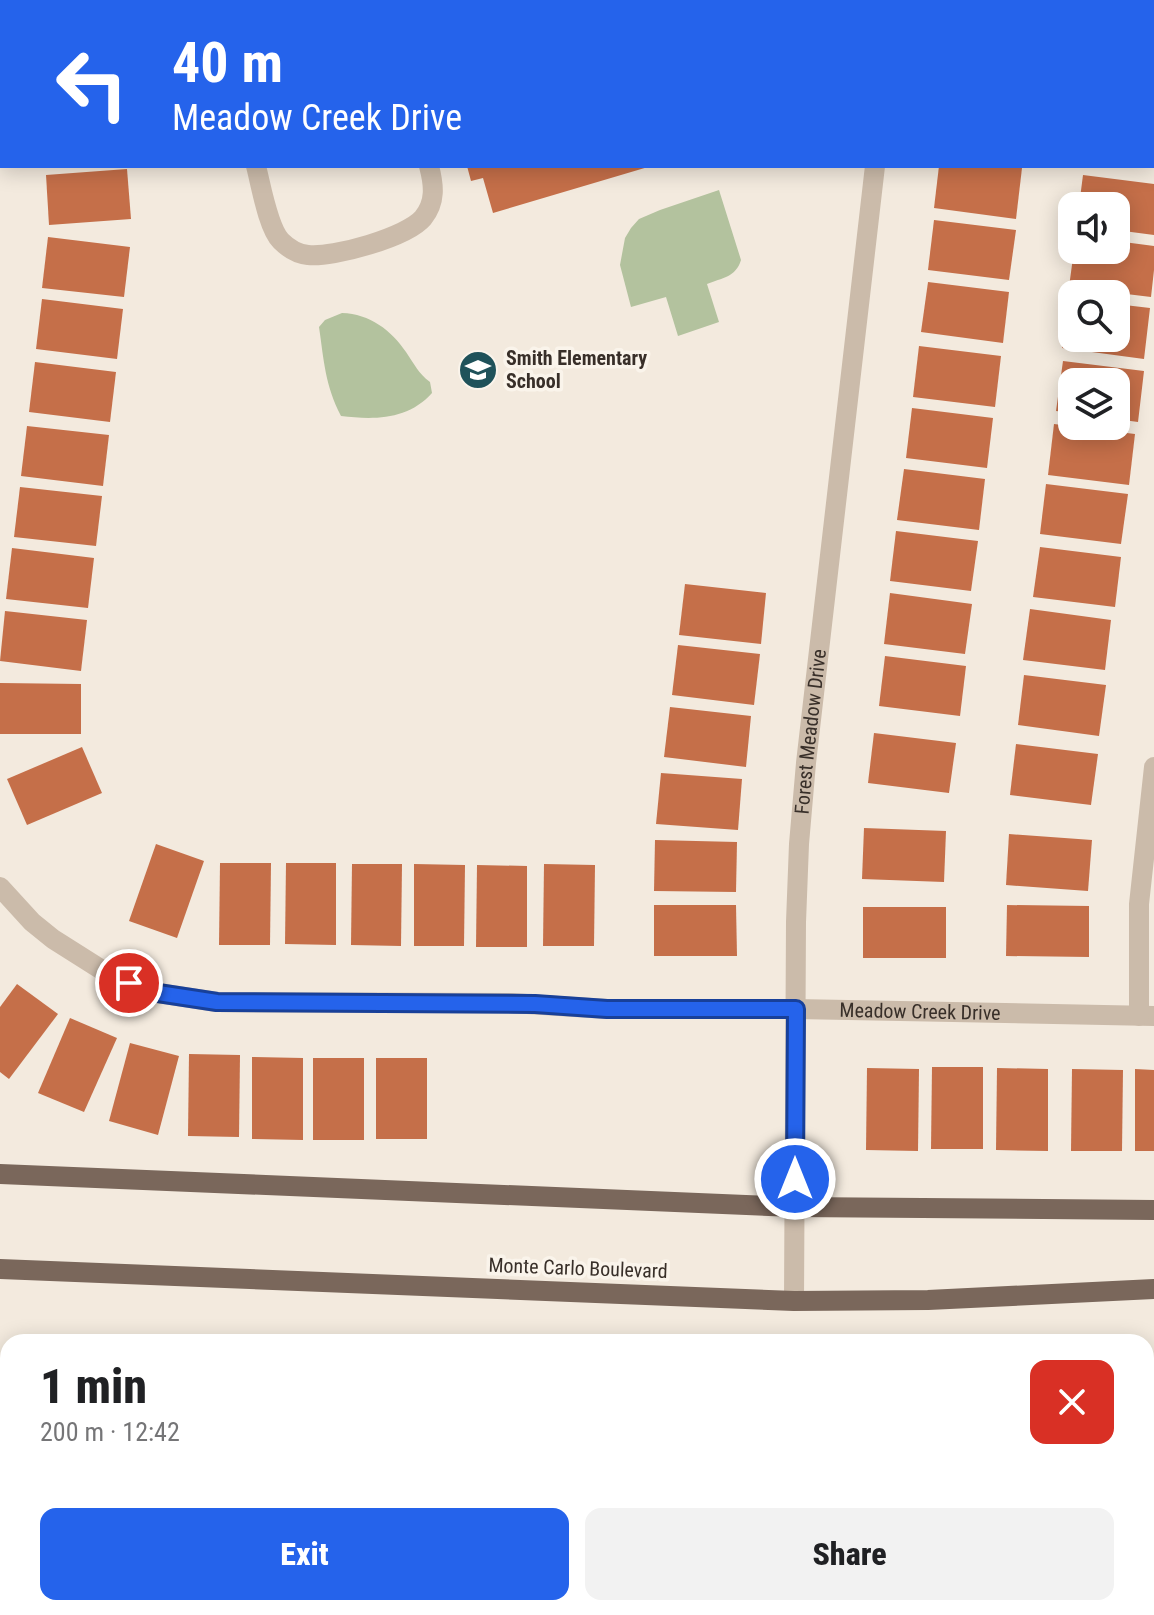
<!DOCTYPE html>
<html lang="en">
<head>
<meta charset="utf-8">
<style>
	:root { --surface:#fff; --page:#f2f2f2; --text:#202124; --muted:#757577; --accent:#2563eb }
	body { margin:0; font-family:"Roboto Condensed",sans-serif; background:var(--page); color:var(--text); height:100vh; display:flex; flex-direction:column; font-size:30px; white-space:nowrap }
	* { box-sizing:border-box; margin:0 }
	p { font-size:26px; color:var(--muted) }
	.icon { flex:none; width:44px; height:44px; fill:none; stroke:currentColor; stroke-width:2; stroke-linecap:round; stroke-linejoin:round }
	.map { position:relative; flex:1; overflow:hidden }
	.sheet { position:absolute; left:0px; top:1334px; width:1154px; height:282px; display:flex; flex-direction:column; background:var(--surface); border-radius:24px 24px 0 0; box-shadow:0 4px 20px #0003 }
	.sheet>* { flex:none }
	.guide { position:absolute; left:0px; top:0px; width:1154px; height:168px; box-shadow:0 4px 20px #0003; background:#2563eb; color:#fff; overflow:hidden }
	.controls { position:absolute; left:1058px; top:192px; display:grid; gap:16px }
	.controls a { display:grid; place-items:center; width:72px; height:72px; border-radius:16px; background:var(--surface); box-shadow:0 4px 20px #0003; font-size:40px }
	.pin { position:absolute; display:grid; place-items:center; width:68px; height:68px; color:#fff; margin:-34px; border:4px solid #fff; border-radius:50%; box-shadow:0 2px 8px #0007 }
	.me { position:absolute; width:88px; margin:-44px; rotate:0deg; stroke-linejoin:round; filter:drop-shadow(0 0 6px #0008) }
	.turn { display:flex; align-items:center; gap:28px; height:168px; padding:0 40px; font-size:36px }
	.turn .icon { width:104px; height:104px; stroke-width:2.5 }
	.turn b { display:block; font-size:56px; line-height:68px }
	.round { display:grid; place-items:center; flex:none; width:84px; height:84px; border-radius:16px; background:var(--page) }
	.headline { display:flex; align-items:center; justify-content:space-between; height:136px; padding:0 40px }
	h1 { font-size:48px; font-weight:800; line-height:60px }
	.cta { display:flex; gap:16px; margin-top:auto; padding:16px 40px }
	.cta a { flex:1; height:92px; border-radius:16px; background:var(--accent); color:#fff; font-size:32px; font-weight:800; line-height:92px; text-align:center }
	.cta a+a { background:var(--page); color:var(--text) }
	.map>svg:first-child { display:block }
	.green { fill:#b3c29e }
	.building { fill:#c56f49 }
	.lines { fill:none; stroke-linecap:round; stroke-linejoin:round }
	.minor { stroke:#cbbbaa; stroke-width:20 }
	.major { stroke:#7a675b; stroke-width:20 }
	.route-casing { stroke:#184099; stroke-width:20 }
	.route { stroke:#2563eb; stroke-width:14 }
	.labels { text-anchor:middle; dominant-baseline:central; stroke-width:7; stroke-linejoin:round; paint-order:stroke }
	.poi-label { font-size:20px; font-weight:bold; fill:#382f29; stroke:#faf4eb; text-anchor:start }
	.street-label { font-size:20px; fill:#382f29; stroke:#faf4eb }
</style>
</head>
<body>
<div class="map">
<svg width="1154" height="1615" viewBox="0 0 1154 1615">
	<rect width="100%" height="100%" fill="#f3eade"/>
	<g class="green">
		<path d="M719 190 741 260C736 277 722 278 707 284L719 322 678 336 666 297 631 307 620 265 625 238 631 228 639 219 660 210Z"/>
		<path d="M342 313C370 314 391 330 406 352 415 365 418 373 430 382L432 393C408 420 374 420 341 416 325 385 324 361 319 327L325 320Z"/>
	</g>
	<g class="building">
		<path d="M467 166H648V167L493 213 483 178 471 181Z"/>
		<path d="M939 166H1005L1022 168 1016 219 934 208Z"/>
		<path d="M127 169 131 219 49 225 46 175Z"/>
		<path d="M1083 175 1154 184V235L1116 230V206H1079Z"/>
		<path d="M934 220 1016 230 1009 280 928 270Z"/>
		<path d="M48 237 130 247 124 297 42 288Z"/>
		<path d="M1116 241 1154 246V270L1151 297 1069 287 1074 250H1116Z"/>
		<path d="M928 282 1009 292 1003 343 921 332Z"/>
		<path d="M1069 298H1072V338H1116V304L1150 308 1144 359 1062 348Z"/>
		<path d="M42 299 123 309 117 359 36 349Z"/>
		<path d="M919 346 1001 356 995 407 913 397Z"/>
		<path d="M1063 361 1144 371 1138 422 1116 419V382H1072V413L1056 411Z"/>
		<path d="M35 362 116 372 110 422 29 412Z"/>
		<path d="M912 408 993 418 987 468 906 458Z"/>
		<path d="M1054 424 1135 434 1129 485 1048 475Z"/>
		<path d="M27 426 109 435 103 486 21 476Z"/>
		<path d="M904 469 985 479 979 530 897 520Z"/>
		<path d="M1046 484 1128 494 1121 544 1040 534Z"/>
		<path d="M20 487 102 496 96 546 14 537Z"/>
		<path d="M896 531 978 541 971 591 890 581Z"/>
		<path d="M1040 547 1121 557 1115 607 1033 597Z"/>
		<path d="M12 548 94 558 88 608 6 599Z"/>
		<path d="M685 584 766 593 761 644 679 635Z"/>
		<path d="M890 593 972 604 965 654 884 644Z"/>
		<path d="M1030 609 1111 620 1105 670 1023 660Z"/>
		<path d="M5 611 87 620 81 671 0 661Z"/>
		<path d="M678 645 760 654 754 705 672 695Z"/>
		<path d="M885 656 966 666 960 716 879 706Z"/>
		<path d="M1024 675 1106 685 1099 736 1018 725Z"/>
		<path d="M0 683 81 684V734H0Z"/>
		<path d="M670 707 751 716 746 767 664 757Z"/>
		<path d="M874 733 956 743 949 793 868 783Z"/>
		<path d="M1016 744 1098 754 1091 805 1010 795Z"/>
		<path d="M82 747 102 793 27 825 7 779Z"/>
		<path d="M661 773 742 779 738 830 656 824Z"/>
		<path d="M864 828 946 831 944 882 862 879Z"/>
		<path d="M1009 834 1092 840 1088 891 1006 885Z"/>
		<path d="M655 840 737 842 736 892 654 891Z"/>
		<path d="M156 844 204 861 177 938 129 921Z"/>
		<path d="M220 863H271L270 945H219Z"/>
		<path d="M286 863H336V945L285 944Z"/>
		<path d="M352 864H402L401 946 351 945Z"/>
		<path d="M414 864 465 865 464 946H414Z"/>
		<path d="M544 864 595 865 594 946H543Z"/>
		<path d="M477 865 527 866V947H476Z"/>
		<path d="M654 905H736L737 956H654Z"/>
		<path d="M1007 905 1089 906V957L1006 956Z"/>
		<rect x="863" y="907" width="83" height="51"/>
		<path d="M17 984 58 1014 9 1079 0 1072V1007Z"/>
		<path d="M70 1018 117 1038 84 1112 38 1093Z"/>
		<path d="M130 1043 179 1056 158 1135 109 1121Z"/>
		<path d="M189 1054 240 1055 239 1137 188 1136Z"/>
		<path d="M252 1057 303 1058V1140L252 1139Z"/>
		<rect x="313" y="1058" width="51" height="82"/>
		<rect x="376" y="1058" width="51" height="81"/>
		<path d="M932 1067H983V1149H931Z"/>
		<path d="M867 1068 919 1069 918 1151 866 1150Z"/>
		<path d="M997 1068 1048 1069V1151L996 1150Z"/>
		<path d="M1072 1069 1123 1070 1122 1151H1071Z"/>
		<path d="M1135 1069 1154 1070V1151H1135Z"/>
		<rect x="1049" y="1608" width="55" height="7"/>
	</g>
	<g class="lines">
		<g class="minor">
			<path d="M209 0V2"/>
			<path d="M380 0 381 2"/>
			<path d="M762 0V2"/>
			<path d="M894 2V0"/>
			<path d="M256 166C261 185 268 228 281 241 288 248 298 254 308 255 333 258 407 237 423 218 436 202 434 185 429 166"/>
			<path id="s1" d="M0 887 32 922 53 939 102 970 129 983 158 993 217 1002 511 1003 607 1009H796L1154 1016"/>
			<path d="M1139 1016V904L1154 767"/>
			<path id="s2" d="M794 1301 796 922 799 844 806 763 875 166"/>
		</g>
		<g class="major">
			<path d="M0 1174 795 1207 1154 1210"/>
			<path d="M0 1269 794 1301 928 1300 1154 1289"/>
		</g>
	</g>
	<g class="lines">
		<defs>
			<path id="route" d="M129 983 158 993 217 1002 535 1004 607 1009H796L795 1179"/>
		</defs>
		<use href="#route" class="route-casing"/>
		<use href="#route" class="route"/>
	</g>
	<defs>
		<symbol id="school-disc" viewBox="-11 -11 22 22"><circle r="9.5" fill="#1f525a" stroke="#faf4eb"/><path d="M0-5L7-2L0 1L-7-2ZM-4 1L0 2.5L4 1V4Q0 6-4 4Z" fill="#fff"/></symbol>
	</defs>
	<g fill-rule="evenodd">
		<use href="#school-disc" x="456" y="348" width="44" height="44"/>
	</g>
	<g class="labels">
		<g class="poi-label">
			<text x="506" y="358">Smith Elementary<tspan x="506" dy="23">School</tspan></text>
		</g>
		<g class="street-label">
			<text stroke="none"><textPath href="#s2" startOffset="570">Forest Meadow Drive</textPath></text>
			<text stroke="none"><textPath href="#s1" startOffset="956">Meadow Creek Drive</textPath></text>
			<text transform="translate(578 1268) rotate(2)">Monte Carlo Boulevard</text>
		</g>
	</g>
</svg>
<div class="controls">
<a><svg class="icon" aria-label="sound" viewBox="0 0 24 24"><path d="M4 9h4l5-4v14l-5-4H4zM17 9q2 3 0 6"/></svg></a>
<a><svg class="icon" aria-label="search" viewBox="0 0 24 24"><circle cx="10" cy="10" r="6"/><path d="M15 15l6 6"/></svg></a>
<a><svg class="icon" aria-label="layers" viewBox="0 0 24 24"><path d="M12 4l9 5-9 5-9-5zM3 14l9 5 9-5"/></svg></a>
</div>
<div class="pin" style="left:129px;top:983px;background:#d93025"><svg class="icon" aria-label="arrive" viewBox="0 0 24 24"><path d="M6 21V4h12l-3 4 3 4H6"/></svg></div>
<svg class="me" style="left:795px;top:1179px" viewBox="-20 -20 40 40"><circle r="17" fill="#2563eb" stroke="#fff" stroke-width="3"/><path d="M0-11L8 9 0 5-8 9z" fill="#fff"/></svg>
<div class="guide">
<div class="turn"><svg class="icon" aria-label="left" viewBox="0 0 24 24"><path d="M17 20v-9H6M10 6l-5 5 5 5"/></svg><div><b>40 m</b>Meadow Creek Drive</div></div>
</div>
<section class="sheet">
<div class="headline"><div><h1>1 min</h1><p>200 m · 12:42</p></div><a class="round" style="background:#d93025;color:#fff"><svg class="icon" aria-label="close" viewBox="0 0 24 24"><path d="M6 6l12 12M18 6L6 18"/></svg></a></div>
<div class="cta"><a>Exit</a><a>Share</a></div>
</section>
</div>
</body>
</html>
